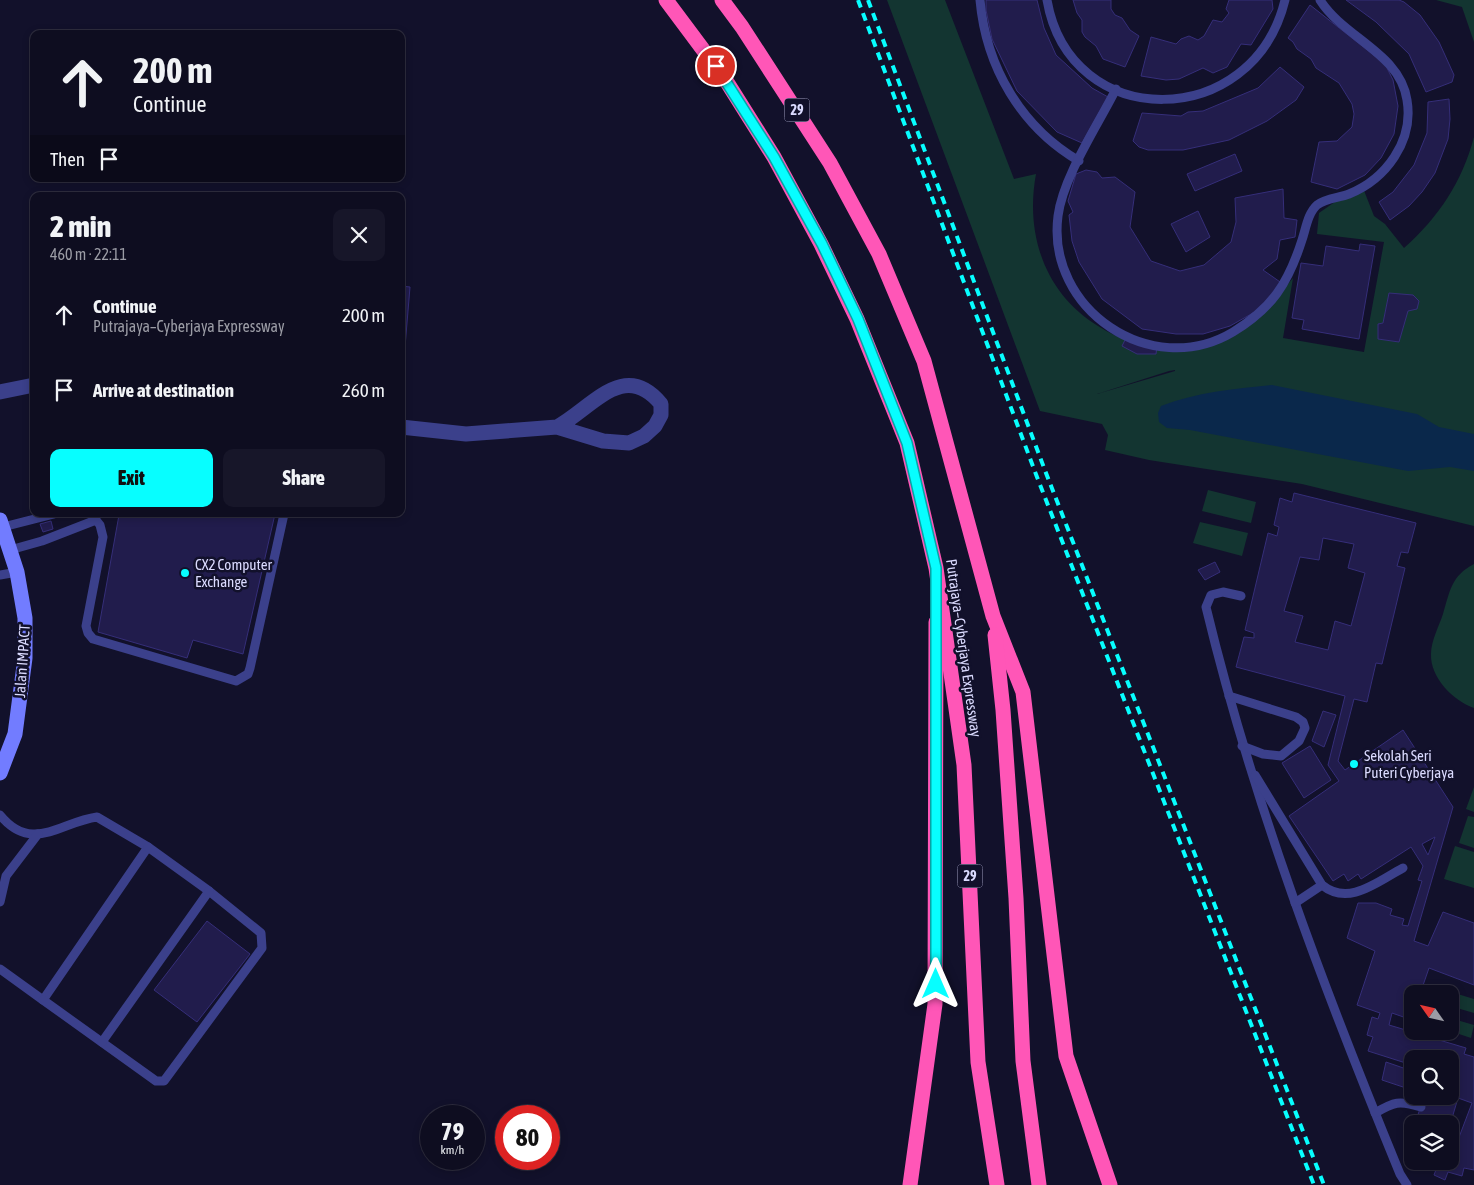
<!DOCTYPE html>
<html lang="en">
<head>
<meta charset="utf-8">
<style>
	:root { --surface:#0e0d20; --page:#171629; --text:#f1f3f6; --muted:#9b9ca5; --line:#2e2d3e; --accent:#07feff }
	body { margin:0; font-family:"Asap Condensed",sans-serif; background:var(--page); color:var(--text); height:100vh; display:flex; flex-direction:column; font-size:19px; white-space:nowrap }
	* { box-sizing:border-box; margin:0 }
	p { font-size:16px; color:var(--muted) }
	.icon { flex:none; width:28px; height:28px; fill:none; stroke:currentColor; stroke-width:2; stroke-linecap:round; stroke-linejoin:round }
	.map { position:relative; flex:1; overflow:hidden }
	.sheet { position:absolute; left:30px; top:192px; width:375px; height:325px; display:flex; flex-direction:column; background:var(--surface); border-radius:10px; box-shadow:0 2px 8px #0003,0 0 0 1px var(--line) }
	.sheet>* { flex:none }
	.banner { position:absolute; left:30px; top:30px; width:375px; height:152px; border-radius:10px; box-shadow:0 2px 8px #0003,0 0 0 1px var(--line); background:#0e0d20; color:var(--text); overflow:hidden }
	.needle { width:32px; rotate:304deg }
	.buttons { position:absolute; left:1404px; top:985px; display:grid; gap:10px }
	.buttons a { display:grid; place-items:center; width:55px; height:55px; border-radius:10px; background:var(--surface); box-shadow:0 2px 8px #0003,0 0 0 1px var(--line); font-size:25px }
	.speed { position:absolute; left:420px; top:1105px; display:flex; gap:10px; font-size:25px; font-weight:700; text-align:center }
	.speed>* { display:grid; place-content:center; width:65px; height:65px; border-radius:50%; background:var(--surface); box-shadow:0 2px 8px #0003,0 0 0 1px var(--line); line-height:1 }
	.speed small { font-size:12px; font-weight:400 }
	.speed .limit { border:8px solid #d22; background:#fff; color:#111 }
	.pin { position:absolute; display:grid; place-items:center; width:42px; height:42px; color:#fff; margin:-21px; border:2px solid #fff; border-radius:50%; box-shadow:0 1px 5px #0007 }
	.me { position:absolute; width:55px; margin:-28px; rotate:0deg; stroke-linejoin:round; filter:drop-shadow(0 0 4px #0008) }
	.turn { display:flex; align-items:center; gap:18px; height:105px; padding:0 20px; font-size:22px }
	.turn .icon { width:65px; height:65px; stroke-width:2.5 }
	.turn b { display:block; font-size:35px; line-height:42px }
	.then { display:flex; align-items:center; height:48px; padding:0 20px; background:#0003; gap:10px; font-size:19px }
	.round { display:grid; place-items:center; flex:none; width:52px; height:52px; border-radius:10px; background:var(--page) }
	.head { display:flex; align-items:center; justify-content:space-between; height:85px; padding:0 20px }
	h1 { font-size:30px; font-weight:800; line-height:38px }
	.primary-button { display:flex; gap:10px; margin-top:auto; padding:10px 20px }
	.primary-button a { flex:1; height:58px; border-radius:10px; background:var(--accent); color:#111; font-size:20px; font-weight:800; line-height:58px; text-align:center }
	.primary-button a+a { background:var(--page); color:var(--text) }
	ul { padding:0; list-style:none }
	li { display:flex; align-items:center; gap:15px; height:75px; padding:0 20px }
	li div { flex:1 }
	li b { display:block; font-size:19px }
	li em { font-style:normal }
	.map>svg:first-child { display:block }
	.green { fill:#133531; fill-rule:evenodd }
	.water { fill:#0a284b }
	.building { fill:#211c4c; stroke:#352e79; fill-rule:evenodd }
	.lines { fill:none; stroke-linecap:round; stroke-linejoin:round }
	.lane { stroke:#3b408b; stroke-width:9 }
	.street { stroke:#3b408b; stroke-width:15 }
	.secondary { stroke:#727cff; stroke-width:15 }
	.highway { stroke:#ff56b7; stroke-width:15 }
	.rail { stroke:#07feff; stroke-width:4; stroke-dasharray:8 6; stroke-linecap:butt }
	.route-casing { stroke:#05a5a6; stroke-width:12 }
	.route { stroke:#07feff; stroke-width:9 }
	.poi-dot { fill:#07feff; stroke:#12112b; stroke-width:2 }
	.labels { text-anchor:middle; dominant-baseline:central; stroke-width:5; stroke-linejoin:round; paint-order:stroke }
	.shield { fill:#12112b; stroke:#9f9ebf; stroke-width:1 }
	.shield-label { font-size:14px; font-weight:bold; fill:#dbdbff }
	.poi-label { font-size:15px; fill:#dbdbff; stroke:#12112b; text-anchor:start }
	.street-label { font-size:15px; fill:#dbdbff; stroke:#12112b }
</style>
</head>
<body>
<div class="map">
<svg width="1474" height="1185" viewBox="0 0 1474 1185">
	<rect width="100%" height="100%" fill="#12112b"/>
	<g class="green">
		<path d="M887 0H945L1014 179 1036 174C1025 233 1044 293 1098 326 1109 333 1123 340 1136 342 1145 343 1154 343 1163 344 1182 345 1216 341 1233 331 1242 325 1251 316 1260 309 1272 300 1283 291 1293 278L1283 338 1364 352 1384 242 1317 234 1319 213 1339 199 1363 188 1374 216 1385 224 1404 248C1439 217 1462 182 1474 137V526L1302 484 1149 460 1105 450 1108 435 1102 424 1040 411ZM1175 370V371L1097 394 1169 371Z"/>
		<path d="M1436 0H1474V42L1462 7Z"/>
		<path d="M1208 490 1256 502 1251 523 1202 511Z"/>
		<path d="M1200 522 1248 533 1242 556 1193 543Z"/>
		<path d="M1474 564V708C1454 701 1430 678 1431 654 1431 641 1439 626 1443 614 1450 591 1451 576 1474 564Z"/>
		<path d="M1474 787V812L1466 809Z"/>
		<path d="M1468 816 1474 817V848L1459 843Z"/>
		<path d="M1455 846 1474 852V888L1444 879Z"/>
		<path d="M1438 988 1474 999V1013L1450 1006V994H1436Z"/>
		<path d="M1450 1018 1474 1025 1471 1038 1450 1031Z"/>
	</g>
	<path class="water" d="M1272 385 1417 414 1439 427 1474 434V471L1450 467 1408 471 1190 430 1167 428 1159 422 1158 413 1161 406C1197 392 1233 389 1272 385Z"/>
	<g class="building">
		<path d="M986 0H1037L1044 28 1056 55 1092 88 1108 97 1082 143 1057 132 1017 91 992 39 986 10Z"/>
		<path d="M1073 0H1111V9L1115 15 1122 18 1130 30 1139 36 1125 67 1103 59 1096 46 1085 37 1082 32V20L1077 13Z"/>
		<path d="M1229 0H1272L1273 9 1251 45 1241 44 1227 67 1213 73 1203 68 1179 79 1166 80 1141 76 1151 37 1176 44 1181 39 1189 36 1198 40 1204 36 1213 20 1222 22 1229 13 1226 9Z"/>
		<path d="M1346 0H1399L1404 2 1420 15 1439 42 1454 75 1452 82 1426 92 1409 54 1376 22Z"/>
		<path d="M1310 5 1385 64 1393 80 1398 106 1394 134 1381 158 1365 175 1337 189 1311 182 1319 142 1337 141 1352 127 1354 114 1352 104 1339 83 1316 68 1311 59 1297 49 1293 42 1288 38Z"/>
		<path d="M1280 67 1304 87 1296 100 1267 121 1229 140 1183 150H1148L1139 147 1133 141 1142 113 1181 116 1188 112 1203 111 1258 88Z"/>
		<path d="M1449 99 1450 119 1448 139 1435 173 1422 192 1409 206 1390 220 1379 202 1393 192 1414 165 1427 133 1428 102Z"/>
		<path d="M1235 154 1242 171 1195 191 1187 174Z"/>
		<path d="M1086 170 1097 172 1102 178 1115 177 1135 192 1130 227 1151 261 1180 271 1204 265 1231 242 1236 222 1235 198 1283 189 1284 218 1297 220 1295 237 1280 240 1277 259 1263 270 1283 284 1260 309 1230 326 1203 334H1176L1142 329 1102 299 1079 262 1072 241 1069 215 1073 212 1068 201 1076 174Z"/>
		<path d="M1198 211 1210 237 1186 252 1171 224Z"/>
		<path d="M1360 244 1375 246 1359 339 1302 329 1304 320 1292 318 1301 263 1323 266 1326 246 1359 251Z"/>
		<path d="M401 286 410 287 403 371 401 370Z"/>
		<path d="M1389 293 1413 295 1419 301 1417 309 1408 311 1399 342 1378 339V324L1383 323Z"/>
		<path d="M1126 338 1157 346 1156 354H1137L1122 346Z"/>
		<path d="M1294 493 1416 523 1408 553 1401 552 1397 566 1405 568 1382 664 1376 663 1367 702 1354 699 1338 761 1345 770 1403 730 1453 807 1414 941 1428 946 1443 912 1474 923V985L1429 968 1420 994H1412V1020L1392 1013 1389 1025 1466 1048 1464 1054 1474 1057V1170L1464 1168 1462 1176 1448 1172 1445 1180 1434 1175 1437 1167 1420 1161H1450L1472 1103 1458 1098 1450 1125 1415 1124 1424 1096H1450V1059H1412V1065L1368 1051 1373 1037 1367 1035 1372 1017 1378 1019 1380 1013 1357 1005 1375 951 1347 938 1358 903H1376L1392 909 1390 915 1404 919 1402 925 1408 926 1422 881 1418 880 1423 866 1411 847 1361 879 1358 874 1348 881 1344 874 1333 881 1289 816 1339 781 1328 765 1345 696 1236 667 1244 637 1254 638V633L1245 630 1268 533 1277 536 1279 527 1274 525 1280 498 1292 502ZM1323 538 1354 544 1348 568 1365 573 1351 626 1335 621 1328 650 1295 642 1303 616 1284 611 1300 557 1319 560ZM1435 837 1428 855 1422 844Z"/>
		<path d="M113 514H275L243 654 193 640 187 658 98 632 119 515Z"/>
		<path d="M51 521 53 529 43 532 40 524Z"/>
		<path d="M1215 562 1220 572 1205 580 1198 570Z"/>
		<path d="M1323 711 1336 715 1324 747 1312 741Z"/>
		<path d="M1310 746 1331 780 1304 798 1282 763Z"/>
		<path d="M207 921 250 954 197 1022 154 990Z"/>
		<path d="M1386 1062 1412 1071V1090L1382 1080Z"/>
		<path d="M1412 1132V1158L1405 1156Z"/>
	</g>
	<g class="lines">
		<g class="lane">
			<path d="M980 0C986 67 1021 127 1079 161"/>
			<path d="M1047 0C1070 133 1253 132 1285 0"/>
			<path d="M1116 89C1098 125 1063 177 1058 216 1046 309 1151 381 1233 332 1272 308 1288 284 1302 240 1306 228 1308 213 1317 205 1326 198 1339 198 1349 194 1386 179 1414 141 1407 100 1400 53 1344 38 1320 0"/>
			<path d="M91 514 100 525 103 537 86 626 88 633 93 639 236 681 248 674 250 668 284 514"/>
			<path d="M3 527 54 514"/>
			<path d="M10 550 42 541 96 520"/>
			<path d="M0 575 17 572"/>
			<path d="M1241 596 1223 592 1211 595 1206 607C1253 802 1324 989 1400 1174L1407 1185"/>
			<path d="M1229 696 1296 717 1303 722 1305 728 1299 741 1281 756 1263 754 1242 746"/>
			<path d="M1255 775 1322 885C1349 907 1378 881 1403 868"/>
			<path d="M0 815C32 854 60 822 97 817L148 847 43 1000 0 969"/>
			<path d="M0 902 6 876 38 834"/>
			<path d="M1295 903 1322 885"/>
			<path d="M43 1000 156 1081H164L262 948 261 933 209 891 148 847"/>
			<path d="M102 1042 209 891"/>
			<path d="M1375 1113C1394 1102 1399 1100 1421 1107"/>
		</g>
		<g class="street">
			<path d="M0 392 34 385"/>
			<path d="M401 427 466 434 557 427 603 441 629 443 644 436 655 426 661 415V404C624 359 592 408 557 427"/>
		</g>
		<path class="secondary" d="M0 520 17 572 25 618V658L15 734 0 773"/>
		<g class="highway">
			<path d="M666 0 725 79 774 157 821 244 857 319 907 443 936 568 964 765 978 1062 997 1185"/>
			<path d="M722 0 742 27 830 163 879 254 924 361 993 616 1023 692 1066 1056 1110 1185"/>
			<path d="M995 635 1003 710 1016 898 1023 1061 1039 1185"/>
			<path d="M910 1185 935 1004 936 622"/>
		</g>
		<g class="rail">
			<path d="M858 0 1037 477 1314 1185"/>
			<path d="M868 0 1046 473 1324 1185"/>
		</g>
	</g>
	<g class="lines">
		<defs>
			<path id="route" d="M716 66 774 157 822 244 858 319 907 443 936 568V984"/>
		</defs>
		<use href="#route" class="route-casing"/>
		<use href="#route" class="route"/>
	</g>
	<g class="poi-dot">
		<circle cx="185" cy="573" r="5"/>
		<circle cx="1354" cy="764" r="5"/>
	</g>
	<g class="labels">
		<g class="shield">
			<rect x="784.5" y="98.5" width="25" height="23" rx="4"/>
			<rect x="957.5" y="864.5" width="25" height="23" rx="4"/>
		</g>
		<g class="shield-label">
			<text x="797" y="110">29</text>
			<text x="970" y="876">29</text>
		</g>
		<g class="poi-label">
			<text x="195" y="564">CX2 Computer<tspan x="195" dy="17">Exchange</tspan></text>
			<text x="1364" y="755">Sekolah Seri<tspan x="1364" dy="17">Puteri Cyberjaya</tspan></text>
		</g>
		<g class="street-label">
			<text transform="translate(964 648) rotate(82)">Putrajaya–Cyberjaya Expressway</text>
			<text transform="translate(22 661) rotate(-86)">Jalan IMPACT</text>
		</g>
	</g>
</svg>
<div class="buttons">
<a><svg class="needle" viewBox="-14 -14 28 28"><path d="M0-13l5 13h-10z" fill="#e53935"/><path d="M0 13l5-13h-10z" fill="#9b9ca5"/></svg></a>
<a><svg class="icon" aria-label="search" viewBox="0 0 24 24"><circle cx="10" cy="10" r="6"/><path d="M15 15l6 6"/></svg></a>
<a><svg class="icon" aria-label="layers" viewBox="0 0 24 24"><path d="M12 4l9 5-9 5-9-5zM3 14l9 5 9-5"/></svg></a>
</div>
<div class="speed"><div>79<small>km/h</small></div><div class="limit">80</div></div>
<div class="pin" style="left:716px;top:66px;background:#d93025"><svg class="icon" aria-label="arrive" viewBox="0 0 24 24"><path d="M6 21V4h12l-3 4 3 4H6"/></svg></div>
<svg class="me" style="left:936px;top:984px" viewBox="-20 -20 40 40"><path d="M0-17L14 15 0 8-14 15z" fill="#07feff" stroke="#fff" stroke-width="4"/></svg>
<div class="banner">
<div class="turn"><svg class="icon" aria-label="ahead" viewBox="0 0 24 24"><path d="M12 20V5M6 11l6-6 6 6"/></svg><div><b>200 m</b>Continue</div></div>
<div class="then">Then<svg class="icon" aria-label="arrive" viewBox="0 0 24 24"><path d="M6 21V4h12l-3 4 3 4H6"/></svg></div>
</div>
<section class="sheet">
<div class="head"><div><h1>2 min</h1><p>460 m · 22:11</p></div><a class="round"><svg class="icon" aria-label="close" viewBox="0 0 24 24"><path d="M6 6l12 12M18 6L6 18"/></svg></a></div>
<ul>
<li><svg class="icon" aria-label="ahead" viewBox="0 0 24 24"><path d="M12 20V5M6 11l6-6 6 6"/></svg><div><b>Continue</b><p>Putrajaya–Cyberjaya Expressway</p></div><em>200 m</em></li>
<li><svg class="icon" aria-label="arrive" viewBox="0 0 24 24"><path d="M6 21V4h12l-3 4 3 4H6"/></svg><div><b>Arrive at destination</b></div><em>260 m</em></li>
</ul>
<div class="primary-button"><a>Exit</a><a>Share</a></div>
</section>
</div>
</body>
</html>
